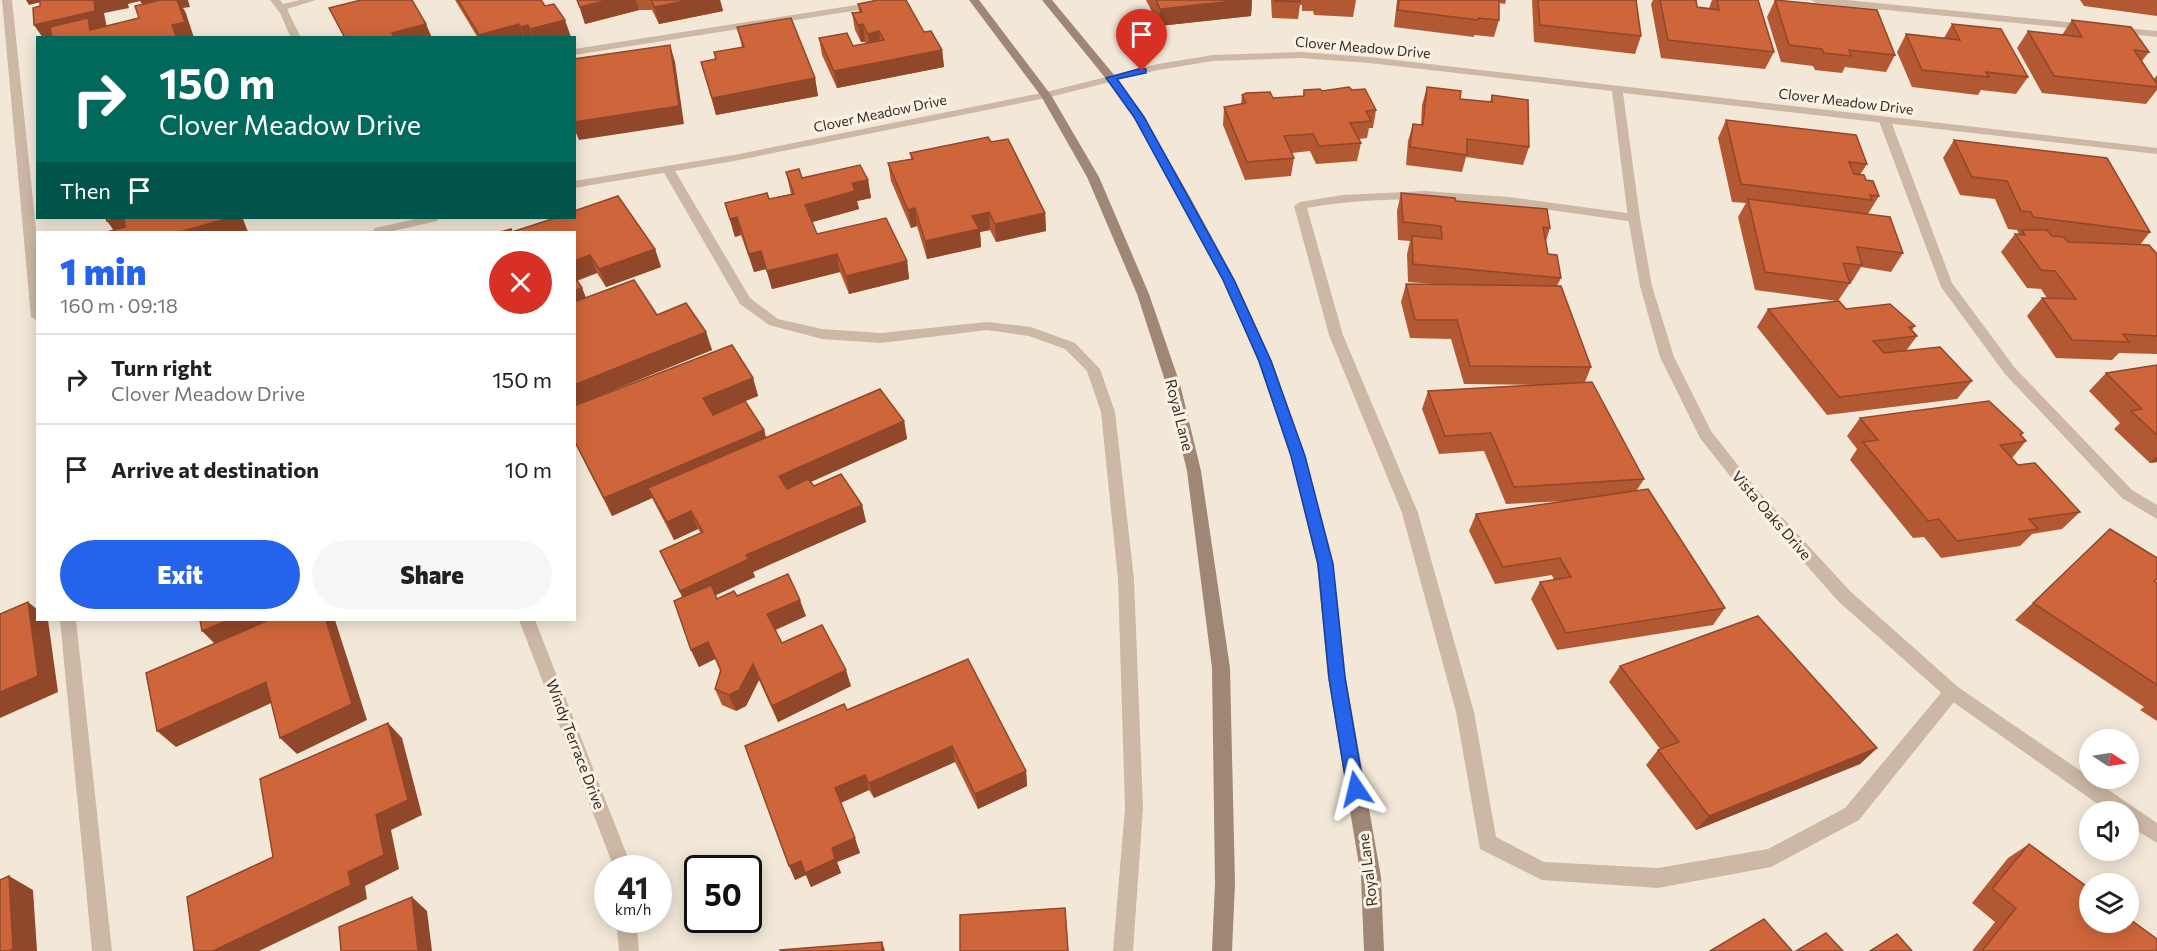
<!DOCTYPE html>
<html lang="en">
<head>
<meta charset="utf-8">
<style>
	:root { --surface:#fff; --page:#f6f6f6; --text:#202124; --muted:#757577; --line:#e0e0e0; --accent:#2563eb }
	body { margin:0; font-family:Commissioner,sans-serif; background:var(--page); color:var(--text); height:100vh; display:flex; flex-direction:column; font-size:22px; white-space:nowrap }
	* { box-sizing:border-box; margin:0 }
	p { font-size:20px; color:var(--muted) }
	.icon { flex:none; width:33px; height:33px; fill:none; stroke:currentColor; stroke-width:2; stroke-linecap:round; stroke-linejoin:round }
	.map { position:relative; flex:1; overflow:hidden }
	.side { position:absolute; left:36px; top:231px; width:540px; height:390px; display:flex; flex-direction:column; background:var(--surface); border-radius:0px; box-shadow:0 3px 15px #0003 }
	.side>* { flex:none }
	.guide { position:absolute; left:36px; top:36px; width:540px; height:183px; border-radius:0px; box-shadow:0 3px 15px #0003; background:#00695c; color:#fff; overflow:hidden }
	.needle { width:39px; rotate:102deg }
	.controls { position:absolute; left:2079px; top:729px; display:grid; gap:12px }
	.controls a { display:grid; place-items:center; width:60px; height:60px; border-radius:50%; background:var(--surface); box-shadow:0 3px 15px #0003; font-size:30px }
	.speed { position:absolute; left:594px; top:855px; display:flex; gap:12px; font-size:30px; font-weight:700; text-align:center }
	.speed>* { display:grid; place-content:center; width:78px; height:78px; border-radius:50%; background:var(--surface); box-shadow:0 3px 15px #0003; line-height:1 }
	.speed small { font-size:15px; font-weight:400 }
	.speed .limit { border:3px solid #111; border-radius:9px; background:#fff; color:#111 }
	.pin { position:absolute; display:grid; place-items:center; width:51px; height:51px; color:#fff; margin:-62px -26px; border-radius:50% 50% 50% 0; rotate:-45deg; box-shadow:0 0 6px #0007 }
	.pin .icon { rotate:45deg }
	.me { position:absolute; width:66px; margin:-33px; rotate:350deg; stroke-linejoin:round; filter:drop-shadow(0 0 4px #0008) }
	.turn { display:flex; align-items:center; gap:21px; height:126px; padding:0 24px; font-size:27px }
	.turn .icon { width:78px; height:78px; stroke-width:2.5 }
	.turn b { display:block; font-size:42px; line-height:51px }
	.then { display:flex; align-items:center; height:57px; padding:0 24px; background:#0003; gap:12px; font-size:22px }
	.round { display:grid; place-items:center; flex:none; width:63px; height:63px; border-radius:32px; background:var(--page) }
	.head { display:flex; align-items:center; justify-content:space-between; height:102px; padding:0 24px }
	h1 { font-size:36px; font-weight:800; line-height:45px; color:var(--accent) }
	.button { display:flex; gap:12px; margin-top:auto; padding:12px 24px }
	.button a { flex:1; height:69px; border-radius:36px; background:var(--accent); color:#fff; font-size:24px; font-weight:800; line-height:69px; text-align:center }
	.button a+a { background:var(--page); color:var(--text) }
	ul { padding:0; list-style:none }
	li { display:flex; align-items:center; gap:18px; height:90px; padding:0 24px; border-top:2px solid var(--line) }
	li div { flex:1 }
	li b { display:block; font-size:22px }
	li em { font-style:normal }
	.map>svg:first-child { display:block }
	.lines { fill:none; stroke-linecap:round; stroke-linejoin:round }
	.service { fill:#ccb8a4; fill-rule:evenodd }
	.minor { fill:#ccb8a4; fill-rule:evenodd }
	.secondary { fill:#a08675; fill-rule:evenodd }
	.wall { fill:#b25833 }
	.shaded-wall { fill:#914729 }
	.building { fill:#cf663b; stroke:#914729; stroke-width:1.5 }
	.route { fill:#2563eb; stroke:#184099; stroke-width:1.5 }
	.labels { text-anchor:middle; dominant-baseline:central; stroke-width:6; stroke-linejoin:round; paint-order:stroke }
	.far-street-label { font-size:14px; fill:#362c26; stroke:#faf2e5 }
	.street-label { font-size:15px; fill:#362c26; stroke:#faf2e5 }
</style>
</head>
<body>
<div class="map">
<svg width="2157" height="951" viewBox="0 0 2157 951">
	<rect width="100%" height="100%" fill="#f3e8d8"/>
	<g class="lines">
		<g class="service">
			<path d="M2 0H12L38 248V321L31 317Z"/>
			<path d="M873 0H884L872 8 574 55V49L869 3Z"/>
			<path d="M1811 0H1846L2088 24 2093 27 2088 30 1816 3Z"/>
			<path d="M2115 27 2157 31V37L2111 32V28Z"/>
			<path d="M1885 118 1891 121 1952 283 2015 368 2132 490 2157 505V519L2122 498 2005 374 1941 287 1879 121Z"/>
			<path d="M669 168 675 171 750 298 778 319 822 329 881 333 987 322 1031 327 1075 343 1100 369 1115 412 1134 579 1143 808 1133 951H1113L1125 808 1118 579 1101 412 1087 371 1065 349 1029 336 987 330 881 343 822 339 769 325 740 304 663 171Z"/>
			<path d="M1425 191 1509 197 1634 214 1640 218 1634 222C1524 206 1417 189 1307 208L1343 335 1418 513 1474 712 1496 837 1544 862 1658 868 1768 849 1845 808 1946 687 1952 684 1958 687 1961 692 1958 697 1859 820 1771 867 1658 888 1542 880 1480 849 1456 712 1402 513 1329 335 1294 206 1300 202 1342 195Z"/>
			<path d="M60 620H76L112 951H92Z"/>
		</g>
		<g class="minor">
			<path d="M270 0H280L283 4 300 0H316L287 9 301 38H291L280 13Z"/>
			<path d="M1300 52 1369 57 2157 148V154L1623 93 1640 218 1652 286 1674 357 1711 431 1759 492 1850 591 1958 687 2157 823V843L2128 825V812H2109L1946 697 1838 601 1749 500 1700 438 1660 357 1640 286 1628 218 1612 91 1369 63 1300 58 1213 61 1158 70 1046 98 734 161 574 188V181L734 155 1046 92 1158 64 1213 55Z"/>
			<path d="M420 218H439L437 221 389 232 373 231 375 228Z"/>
			<path d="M519 620H535L632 868H614Z"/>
			<path d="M616 920H636L639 951H619Z"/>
		</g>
		<g class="secondary">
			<path d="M969 0H979L1051 95 1099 177 1149 294 1180 384 1201 471 1230 668 1235 883 1232 951H1212L1215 883 1212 668 1187 471 1166 384 1137 294 1087 177 1041 96Z"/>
			<path d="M1042 0H1052L1115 76 1143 115 1190 197 1235 280 1272 361 1305 456 1333 564 1346 678 1381 877 1384 951H1364L1361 877 1328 678 1317 564 1291 456 1258 361 1223 280 1178 197 1134 117 1107 80Z"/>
		</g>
	</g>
	<g class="wall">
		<path d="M455 0H541L571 37 478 38Z"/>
		<path d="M577 0H720L723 11 659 24 652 10H639L585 24Z"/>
		<path d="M1146 0H1252L1251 16 1159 26Z"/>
		<path d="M1271 0H1356L1353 17 1314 15 1313 11H1302V5H1300L1298 19 1272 18Z"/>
		<path d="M1397 0H1506L1505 4 1499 3V20L1494 37 1474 35V37L1394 27Z"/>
		<path d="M1532 0H1636L1641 36 1635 54 1534 42Z"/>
		<path d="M1653 0H1696L1697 7 1709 8 1712 0H1758L1774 52 1765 69 1661 58 1651 4Z"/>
		<path d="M1775 0 1895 55 1886 72 1845 67 1842 73 1815 70 1813 66 1781 62 1767 17Z"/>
		<path d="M2080 0H2157V16L2084 6Z"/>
		<path d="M858 4 924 32 942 50 944 67 837 88 822 55 819 38 853 46 866 44 865 42H861L855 30 852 13 859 12Z"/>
		<path d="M2072 20 2149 52 2142 61 2154 79 2157 75V90L2146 104 2042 93 2017 48 2028 31 2062 35Z"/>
		<path d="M1952 24 2028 77 2016 94 1981 90 1978 95 1912 87 1897 52 1906 34 1944 38Z"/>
		<path d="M737 27 815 78 818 96 716 115 701 62 716 59 742 47Z"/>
		<path d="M1427 87 1460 99 1490 102 1492 95 1529 147 1523 165 1466 157 1462 172 1406 165 1408 141 1413 124 1421 125 1422 105Z"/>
		<path d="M1304 90H1352L1376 110 1373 128H1369L1367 138 1359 139 1361 143 1357 161 1316 164 1310 151 1292 153 1294 158 1291 176 1245 180 1223 125 1224 107 1241 104 1242 95 1273 98 1303 96Z"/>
		<path d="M1726 120 1867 164 1860 175 1879 196 1868 214 1864 213 1863 214 1903 253 1891 272 1861 267 1851 283H1850L1838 301 1846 309 1915 326 1912 330 1917 336 1906 351 1972 381 1957 399 1827 415 1757 327 1768 309 1837 301 1755 290 1738 217 1746 203 1732 202 1718 138Z"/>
		<path d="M1954 140 2150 232 2140 245 2157 254V354L2119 353 2112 360 2056 358 2027 316 2042 298H2047L2041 289 2027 288 2001 252 2015 234H2019L2017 230 2008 229 1995 199 1960 195 1943 158Z"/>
		<path d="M991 142 1045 213 1046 231 996 242 990 230 980 232 981 247 927 259 917 226 911 228 891 181 888 163 911 159 910 153Z"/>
		<path d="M786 172 802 178 868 180 871 198 857 201 859 209 812 222 817 234 907 261 909 279 849 294 840 272 772 289 766 269 754 272 741 235 735 237 725 203 769 199 791 194Z"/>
		<path d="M1401 193 1456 201 1550 228 1546 241 1548 254 1561 278 1557 286 1591 367 1585 382 1644 479 1637 490 1725 608 1713 625 1557 650 1531 599 1540 582 1554 580 1552 575 1495 584 1469 531 1476 514 1566 501 1506 504 1484 451 1439 454 1422 409 1428 391 1539 385 1464 384 1451 339 1410 338 1401 302 1406 284H1433L1408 282 1407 254 1410 241 1398 240 1397 211Z"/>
		<path d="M512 232 655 249 661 267 606 287 597 273 577 281 582 288 586 298 657 315 706 332 712 350 574 406Z"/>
		<path d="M2157 365V462L2150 463 2114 429 2120 423 2089 391 2106 373Z"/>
		<path d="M753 378 758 396 745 401 764 430 766 438 904 421 907 439 810 482 814 486 862 505 866 522 753 572 755 577 716 595 717 599 737 596 806 616 775 630 782 643 851 686 778 722 759 680 746 706 736 711 722 705 715 689 720 671 715 659 699 667 691 650 682 597 660 551 701 533 698 529 674 540 652 498 612 516 574 441Z"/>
		<path d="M1860 418 2023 433 2021 436 2026 441 2012 458 2018 465 2080 512 2062 529 2032 534 2020 546 1941 558 1924 537 1913 538 1850 460 1857 449 1847 436Z"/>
		<path d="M2110 529 2154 581 2157 583V721L2140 710 2144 707 2015 620Z"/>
		<path d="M1620 666 1877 748 1860 764 1696 830 1646 765 1658 750 1660 749 1609 682Z"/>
		<path d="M847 710 1026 771 1027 786 978 809 955 762 874 798 869 790 841 803 860 853 837 862 841 873 811 887 806 875 795 880Z"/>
		<path d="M2029 844 2157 951H1972L1995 922 1972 903 2008 858Z"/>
	</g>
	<g class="shaded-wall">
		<path d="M26 0H49L29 5Z"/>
		<path d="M94 0H188L190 7 183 8 186 13 194 38H171L150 16 140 1 128 4 129 8 104 13 107 28 64 38H43L34 25Z"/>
		<path d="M609 0H636L639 10 585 24 580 7Z"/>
		<path d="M690 0H720L723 11 659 24 654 7Z"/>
		<path d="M1242 0H1252L1251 16 1159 26 1160 9Z"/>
		<path d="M565 20 571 37 533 38 530 29Z"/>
		<path d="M426 24 432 38H395L392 33Z"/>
		<path d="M519 24 524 38H480L479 35Z"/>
		<path d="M863 24 865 42H861L858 25Z"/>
		<path d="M528 25 532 38H525L521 27Z"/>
		<path d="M879 31 881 49 870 51 868 34Z"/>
		<path d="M670 45 675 62 684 124 579 140 574 128V122Z"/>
		<path d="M942 50 944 67 837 88 834 71Z"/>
		<path d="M815 78 818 96 716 115 712 98Z"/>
		<path d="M868 180 871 198 857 201 859 209 809 223 805 205 852 183Z"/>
		<path d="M915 208 917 226 911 228 908 210Z"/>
		<path d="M989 212 990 230 980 232 981 247 927 259 925 241 972 216Z"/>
		<path d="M1045 213 1046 231 996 242 995 224Z"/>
		<path d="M737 217 741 235 735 237 730 219Z"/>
		<path d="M119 218H124L135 232H115L107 221Z"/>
		<path d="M229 218H249L243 219 248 232H180Z"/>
		<path d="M655 249 661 267 606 287 599 269Z"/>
		<path d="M761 251 766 269 754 272 749 254Z"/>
		<path d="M837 254 840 272 772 289 767 271Z"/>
		<path d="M590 255 597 273 574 281V261Z"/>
		<path d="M907 261 909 279 849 294 846 276Z"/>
		<path d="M582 288 589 306 574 312V291Z"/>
		<path d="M706 332 712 350 574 406V385Z"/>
		<path d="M753 378 758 396 709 416 703 398Z"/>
		<path d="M904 421 907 439 784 494 779 476Z"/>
		<path d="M764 430 769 448 648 488 652 498 612 516 604 498Z"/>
		<path d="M2157 456V462L2150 463Z"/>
		<path d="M862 505 866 522 753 572 755 577 688 608 680 591 746 555Z"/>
		<path d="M691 511 698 529 674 540 667 522Z"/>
		<path d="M800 600 806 616 773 631 767 614Z"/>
		<path d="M28 602 38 610V620H48L58 692 0 718V692Z"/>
		<path d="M229 620H285L218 647 202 631Z"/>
		<path d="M326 620H335L367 720 297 754 280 738Z"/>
		<path d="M708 642 715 659 699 667 691 650Z"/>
		<path d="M753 664 759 680 746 706 736 711 729 695Z"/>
		<path d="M846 670 851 686 778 722 772 706Z"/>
		<path d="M266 682 282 698 176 747 157 731Z"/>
		<path d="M388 723 402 738 422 815 391 830 399 869 365 886 367 899 259 951H213L376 815Z"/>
		<path d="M952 746 955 762 874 798 869 783Z"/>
		<path d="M1877 748 1860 764 1696 830 1709 816Z"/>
		<path d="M1026 771 1027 786 978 809 975 794Z"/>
		<path d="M865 775 869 790 840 803 835 788Z"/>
		<path d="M855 838 860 853 837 862 841 873 811 887 806 875 795 880 789 866Z"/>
		<path d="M9 876 33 890 37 951H9Z"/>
		<path d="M412 897 427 911 432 951H418Z"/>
		<path d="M882 942 885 951H882Z"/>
	</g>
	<g class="building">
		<path d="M40 0H94L95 11 34 25 33 8 40 6Z"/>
		<path d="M161 0H177L185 22 172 25 176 36 171 38H52L50 27 88 18 90 30 139 18 135 6Z"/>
		<path d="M361 0H412L426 24 392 33 395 38H345L329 8Z"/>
		<path d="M458 0H541L545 6 554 4 565 20 530 29 528 25 521 27 519 24 479 35Z"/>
		<path d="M577 0H609L580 7Z"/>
		<path d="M651 0H690L654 7Z"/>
		<path d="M878 0H906L924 32 931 31 942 50 834 71 819 38 847 33 853 46 884 40 879 31 868 34 863 24 858 25 852 13 862 12 858 4Z"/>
		<path d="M1156 0H1242L1160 9Z"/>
		<path d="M1274 0H1300V2L1274 1Z"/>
		<path d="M1399 0H1499V20L1478 18V20L1398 10Z"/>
		<path d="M1538 0H1636L1641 36 1540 25Z"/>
		<path d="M1660 0H1696L1697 7 1719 10 1717 0H1758L1774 52 1668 40Z"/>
		<path d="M1775 0 1877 10 1895 55 1849 50 1851 56 1824 53 1822 49 1789 45Z"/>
		<path d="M791 18 815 78 712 98 701 62 716 59 714 52 744 47 737 27Z"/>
		<path d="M2072 20 2131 27 2149 52 2134 50 2157 84V87L2054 76 2028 31 2082 37Z"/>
		<path d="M1952 24 2001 29 2028 77 1986 72 1989 77 1922 70 1906 34 1960 40Z"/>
		<path d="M670 45 679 106 574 122V59Z"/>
		<path d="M1349 87 1352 90 1365 89 1376 110 1366 111 1371 121 1350 123 1361 143 1319 146 1313 134 1284 136 1294 158 1247 162 1224 107 1246 103 1242 95 1246 93 1270 92 1273 98 1304 96V90L1320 89 1322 91Z"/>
		<path d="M1427 87 1461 91 1460 99 1492 102V95L1528 100 1529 147 1467 139V155L1410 147 1413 124 1423 125Z"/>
		<path d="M1726 120 1856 135 1867 164 1849 162 1854 174 1864 175 1866 180 1873 181 1879 196 1870 195 1872 200 1741 184Z"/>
		<path d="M988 137 991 142 1008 139 1045 213 995 224 989 212 972 216 979 229 925 241 915 208 908 210 888 163 913 159 910 153Z"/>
		<path d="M1954 140 2107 158 2150 232 2033 217 2031 212 2021 211 2007 181 1972 177Z"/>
		<path d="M860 165 868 180 852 183 855 191 805 205 817 234 886 218 907 261 846 276 837 254 767 271 761 251 749 254 737 217 730 219 725 203 767 193 769 199 794 194 786 172 799 169 802 178Z"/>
		<path d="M1401 193 1455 198 1456 201 1547 209 1550 228 1543 227 1548 254 1557 255 1561 278 1413 264 1412 236 1442 239 1441 226 1403 222Z"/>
		<path d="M618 196 655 249 599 269 590 255 574 261V232H500L511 229 512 232 555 218H574V211Z"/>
		<path d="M1748 199 1890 217 1903 253 1857 247 1862 265 1843 263 1850 283 1765 272Z"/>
		<path d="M106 218H119L107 221Z"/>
		<path d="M124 218H229L180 232H107L125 227Z"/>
		<path d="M2022 230H2047L2052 236 2064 237 2068 242 2149 245 2157 254V336L2123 334 2129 342 2072 340 2042 298 2076 299 2055 271 2041 270 2015 234 2025 235Z"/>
		<path d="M574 276 582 288 574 291Z"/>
		<path d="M634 280 657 315 686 303 706 332 574 385V302Z"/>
		<path d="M1406 284 1561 286 1591 367 1470 366 1457 320H1415Z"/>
		<path d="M1839 301 1846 309 1890 304 1915 326 1909 327 1917 336 1873 341 1884 353 1940 347 1972 381 1839 397 1768 309Z"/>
		<path d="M732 345 753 378 703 398 713 415 745 401 764 430 604 498 574 440V406Z"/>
		<path d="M2157 365V435L2131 411 2142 409 2106 373Z"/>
		<path d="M1592 382 1644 479 1514 487 1491 433 1445 436 1428 391Z"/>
		<path d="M880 389 904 421 779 476 787 489 808 479 814 486 841 474 862 505 746 555 749 559 680 591 660 551 703 532 691 511 667 522 648 488Z"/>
		<path d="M1989 401 2023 433 2020 434 2026 441 2000 445 2018 465 2035 463 2080 512 2029 519 2038 529 1957 541 1939 519 1928 521 1863 442 1878 440 1860 418Z"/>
		<path d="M1648 489 1725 608 1566 633 1540 582 1571 577 1560 558 1503 567 1476 514Z"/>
		<path d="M2110 529 2157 558V579L2154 581 2157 583V685L2033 603Z"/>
		<path d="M788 574 800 600 767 614 782 643 822 625 846 670 772 706 753 664 739 690 729 695 715 689 721 670 708 642 691 650 674 601 711 585 717 599 734 591 737 596Z"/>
		<path d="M28 602 38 676 0 692V614Z"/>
		<path d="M1758 616 1877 748 1709 816 1658 750 1679 742 1620 666Z"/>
		<path d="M200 620H229L202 631Z"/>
		<path d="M269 620H326L352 704 280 738 266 682 157 731 146 673Z"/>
		<path d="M968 659 1026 771 975 794 952 746 869 783 865 775 835 788 855 838 832 848 835 859 805 873 801 861 789 866 745 746 844 704 847 710Z"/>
		<path d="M388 723 408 800 376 815 384 855 348 872 351 885 213 951H194L187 897 273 857 260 779Z"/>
		<path d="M2029 844 2090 889V922H2128V918L2157 939V951H1982L2016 908 1992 889Z"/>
		<path d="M9 876 13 949 9 951H0V880Z"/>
		<path d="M412 897 418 951H341L339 927Z"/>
		<path d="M1065 908 1068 951H960V915Z"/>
		<path d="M1764 919 1792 951H1710Z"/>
		<path d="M1826 933 1843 951H1796Z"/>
		<path d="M1897 934 1912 951H1870Z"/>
		<path d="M882 942V951H780V950Z"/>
	</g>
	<path class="route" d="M1142 68 1146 69V73L1117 79 1144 117 1234 280 1271 361 1305 456 1333 564 1345 678 1364 789 1361 794 1356 797 1350 794 1347 789 1329 678 1318 564 1291 456 1259 361 1223 280 1134 117 1106 78Z"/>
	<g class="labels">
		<g class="far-street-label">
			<text transform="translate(1363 47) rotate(5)">Clover Meadow Drive</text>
			<text transform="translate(1846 101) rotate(7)">Clover Meadow Drive</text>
			<text transform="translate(880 113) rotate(-12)">Clover Meadow Drive</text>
		</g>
		<g class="street-label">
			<text transform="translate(1180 415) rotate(76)">Royal Lane</text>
			<text transform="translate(1772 515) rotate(49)">Vista Oaks Drive</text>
			<text transform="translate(576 744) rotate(69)">Windy Terrace Drive</text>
			<text transform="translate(1367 870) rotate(-97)">Royal Lane</text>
		</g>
	</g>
</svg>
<div class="controls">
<a><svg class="needle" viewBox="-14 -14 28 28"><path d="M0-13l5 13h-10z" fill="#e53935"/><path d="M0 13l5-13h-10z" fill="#757577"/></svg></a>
<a><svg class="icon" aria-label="sound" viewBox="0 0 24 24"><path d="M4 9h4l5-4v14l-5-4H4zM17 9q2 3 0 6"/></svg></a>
<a><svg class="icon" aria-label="layers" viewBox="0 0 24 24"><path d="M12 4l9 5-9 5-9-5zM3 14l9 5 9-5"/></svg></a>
</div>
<div class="speed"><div>41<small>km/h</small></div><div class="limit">50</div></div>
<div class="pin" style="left:1142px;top:71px;background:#d93025"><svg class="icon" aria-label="arrive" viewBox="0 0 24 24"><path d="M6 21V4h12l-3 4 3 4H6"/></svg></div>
<svg class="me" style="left:1356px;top:789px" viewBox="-20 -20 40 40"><path d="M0-17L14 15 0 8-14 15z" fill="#2563eb" stroke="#fff" stroke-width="4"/></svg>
<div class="guide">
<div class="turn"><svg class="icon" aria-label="right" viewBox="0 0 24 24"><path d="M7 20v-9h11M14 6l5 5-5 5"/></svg><div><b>150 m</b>Clover Meadow Drive</div></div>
<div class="then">Then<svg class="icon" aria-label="arrive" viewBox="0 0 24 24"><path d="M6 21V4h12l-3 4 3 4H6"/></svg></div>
</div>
<section class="side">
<div class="head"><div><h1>1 min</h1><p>160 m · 09:18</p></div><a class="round" style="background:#d93025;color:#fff"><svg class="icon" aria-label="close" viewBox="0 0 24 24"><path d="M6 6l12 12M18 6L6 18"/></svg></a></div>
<ul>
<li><svg class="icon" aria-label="right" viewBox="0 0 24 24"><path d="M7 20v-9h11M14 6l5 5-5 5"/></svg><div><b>Turn right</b><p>Clover Meadow Drive</p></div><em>150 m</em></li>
<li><svg class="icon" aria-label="arrive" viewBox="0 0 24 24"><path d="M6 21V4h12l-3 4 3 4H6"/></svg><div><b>Arrive at destination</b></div><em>10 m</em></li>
</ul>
<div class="button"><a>Exit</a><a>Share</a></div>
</section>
</div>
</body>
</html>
